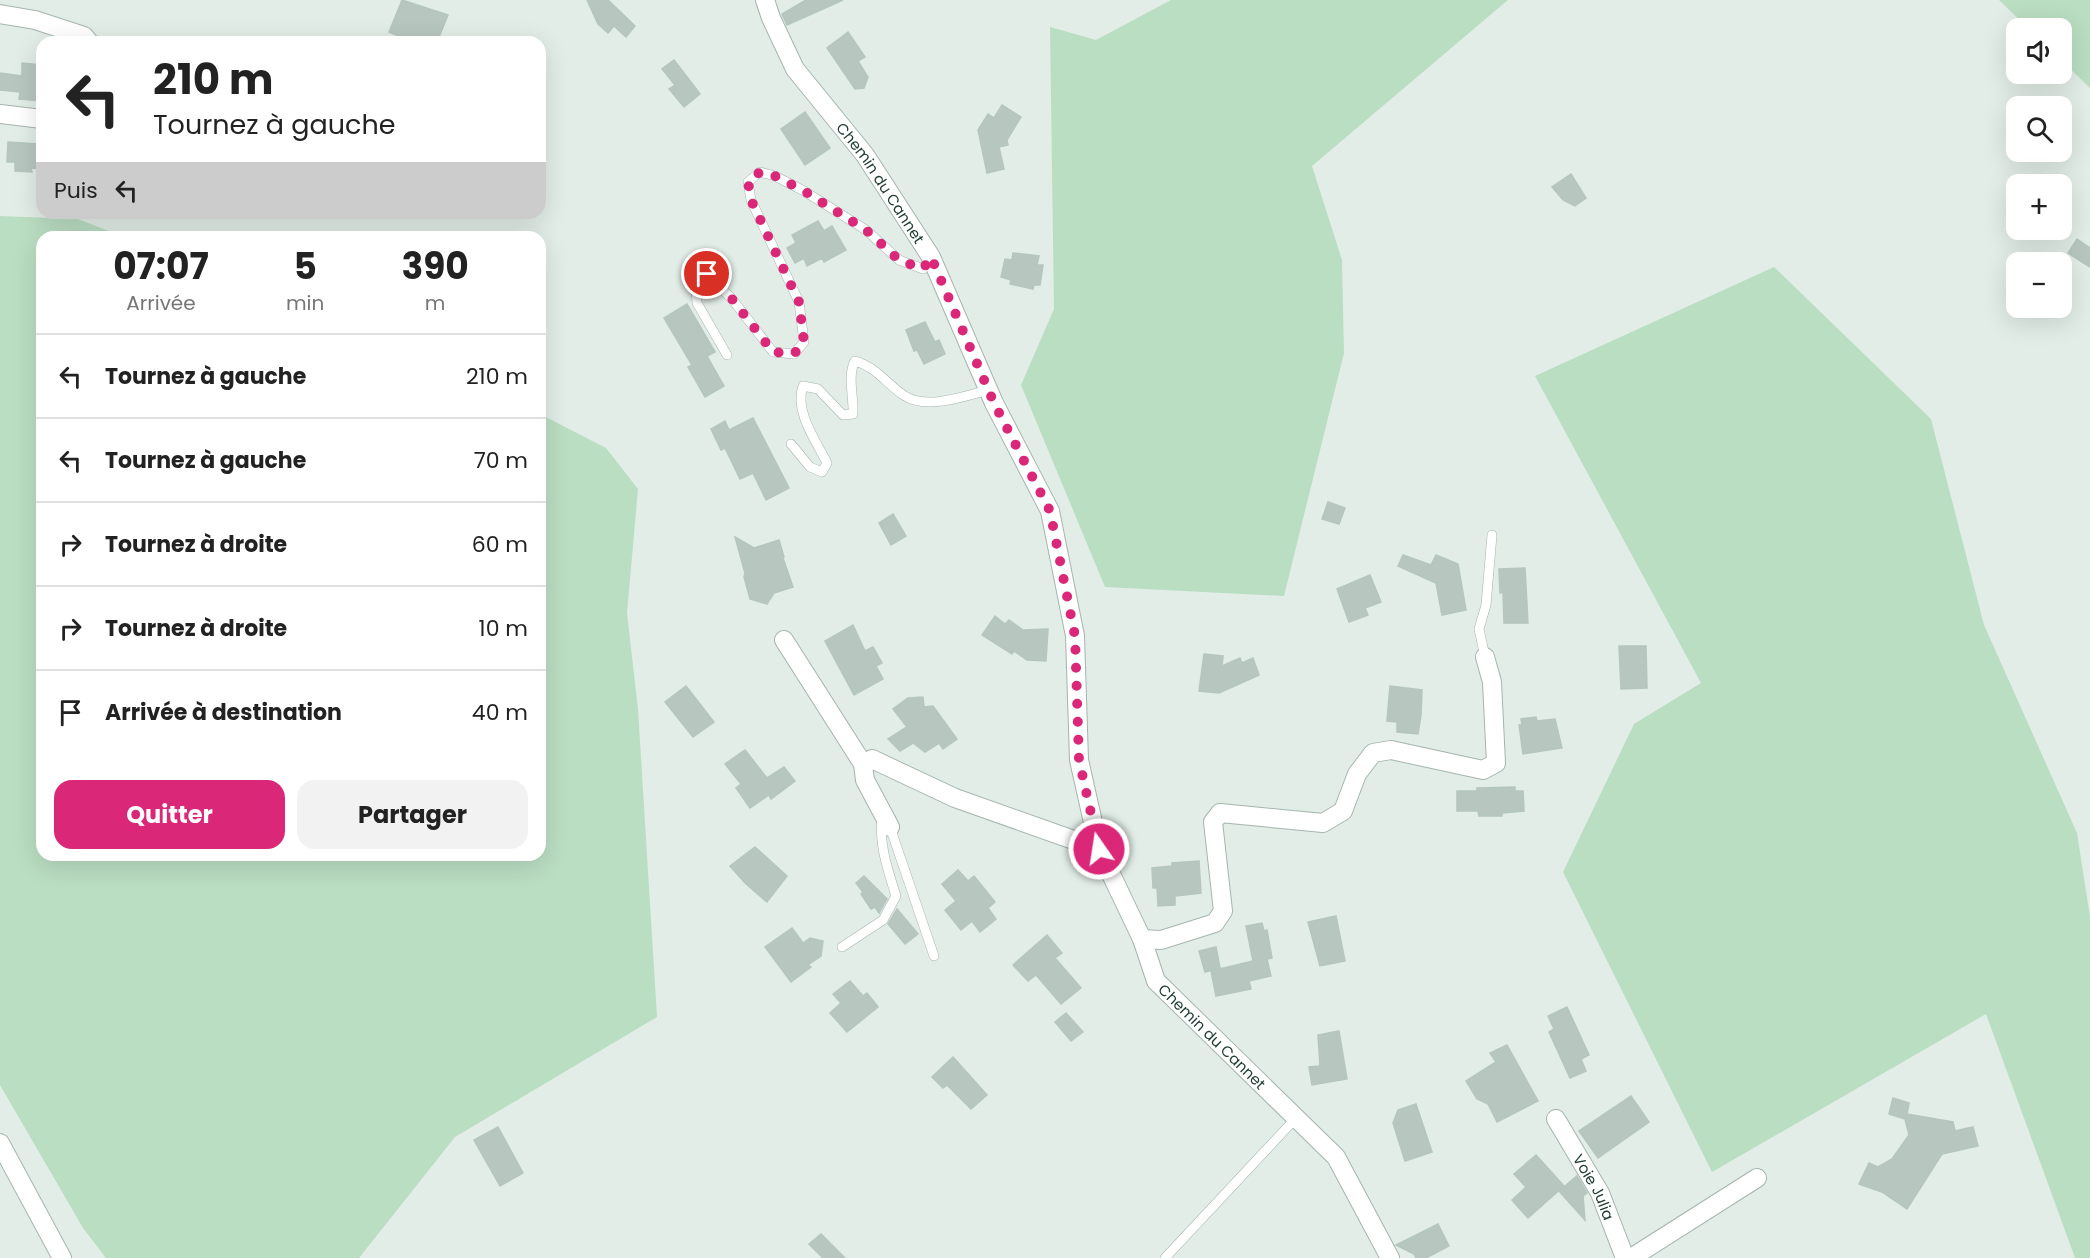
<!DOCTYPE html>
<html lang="fr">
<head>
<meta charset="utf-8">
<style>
	:root { --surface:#fff; --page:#f2f2f2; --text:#222; --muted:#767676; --line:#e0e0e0; --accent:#db2777 }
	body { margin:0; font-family:Poppins,sans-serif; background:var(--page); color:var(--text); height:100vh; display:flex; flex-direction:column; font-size:22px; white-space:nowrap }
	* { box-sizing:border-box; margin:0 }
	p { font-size:20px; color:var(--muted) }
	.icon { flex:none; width:33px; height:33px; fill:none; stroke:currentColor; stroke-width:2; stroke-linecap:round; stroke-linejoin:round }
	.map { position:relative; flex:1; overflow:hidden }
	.side { position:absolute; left:36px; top:231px; width:510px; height:630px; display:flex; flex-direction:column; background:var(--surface); border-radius:18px; box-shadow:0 6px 24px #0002 }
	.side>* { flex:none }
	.banner { position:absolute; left:36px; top:36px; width:510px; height:183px; border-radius:18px; box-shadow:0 6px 24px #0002; background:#fff; color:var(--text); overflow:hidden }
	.controls { position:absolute; left:2006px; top:18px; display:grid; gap:12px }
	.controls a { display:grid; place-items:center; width:66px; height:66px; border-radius:12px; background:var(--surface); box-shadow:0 6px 24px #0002; font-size:30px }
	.pin { position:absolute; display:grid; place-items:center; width:51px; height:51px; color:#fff; margin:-26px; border:3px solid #fff; border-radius:50%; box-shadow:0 2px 6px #0007 }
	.me { position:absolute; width:66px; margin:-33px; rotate:347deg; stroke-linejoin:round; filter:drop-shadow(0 0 4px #0008) }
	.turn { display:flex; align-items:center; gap:21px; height:126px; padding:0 18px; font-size:27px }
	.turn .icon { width:78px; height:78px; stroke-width:2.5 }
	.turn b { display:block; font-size:42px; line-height:51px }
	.then { display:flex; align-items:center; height:57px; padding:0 18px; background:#0003; gap:12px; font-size:22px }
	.eta { display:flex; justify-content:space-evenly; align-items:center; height:102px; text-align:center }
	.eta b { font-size:36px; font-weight:700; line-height:42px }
	.primary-button { display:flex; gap:12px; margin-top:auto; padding:12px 18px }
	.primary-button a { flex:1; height:69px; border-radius:18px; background:var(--accent); color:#fff; font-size:24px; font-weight:700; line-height:69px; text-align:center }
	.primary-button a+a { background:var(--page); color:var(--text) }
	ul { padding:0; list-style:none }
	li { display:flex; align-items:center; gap:18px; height:84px; padding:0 18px; border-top:2px solid var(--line) }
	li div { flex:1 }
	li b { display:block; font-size:22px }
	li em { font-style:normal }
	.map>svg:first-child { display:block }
	.green { fill:#badec2 }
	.building { fill:#b7c7c0; stroke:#b4c6be; stroke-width:1.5 }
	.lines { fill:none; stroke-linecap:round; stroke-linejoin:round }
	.lane-casing { stroke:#a4b5ae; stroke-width:10 }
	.street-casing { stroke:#a4b5ae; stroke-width:20 }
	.lane { stroke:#fff; stroke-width:9 }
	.street { stroke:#fff; stroke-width:18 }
	.route { stroke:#db2777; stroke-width:10; stroke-dasharray:0 18 }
	.labels { text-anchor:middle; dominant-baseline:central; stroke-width:6; stroke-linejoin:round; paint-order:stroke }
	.street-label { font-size:15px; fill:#213e35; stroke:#f3f9f5 }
</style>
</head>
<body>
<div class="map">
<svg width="2090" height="1258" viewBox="0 0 2090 1258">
	<rect width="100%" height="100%" fill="#e2ede7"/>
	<g class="green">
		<path d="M1171 0H1508L1312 166 1342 260 1344 353 1284 596 1105 587 1021 385 1054 309 1050 27 1096 40Z"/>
		<path d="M1999 0H2090V88L2061 60V28H2028Z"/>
		<path d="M0 216 78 219 124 237H42V855H540V414L606 448 638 489 627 613 638 709 657 1017 455 1137 359 1258H106L83 1228 0 1085Z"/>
		<path d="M1774 267 1931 419 1984 625 2077 833 2090 917V1258H2075L1986 1014 1712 1172 1563 872 1634 724 1701 683 1535 376Z"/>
	</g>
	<g class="building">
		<path d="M402 0 448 15 437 42H399L401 37 389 32Z"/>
		<path d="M587 0H608L635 26 626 37 614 26 608 33 598 24Z"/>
		<path d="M806 0H843L787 25 782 14Z"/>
		<path d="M848 32 865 57 858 61 868 77 864 88 855 89 827 48Z"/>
		<path d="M674 60 700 94 684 107 669 89 675 85 662 69Z"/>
		<path d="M22 63 42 65V101L19 99 20 92 0 90V73L22 76Z"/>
		<path d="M1002 105 1021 117 1007 140 1008 145 999 147 1004 169 987 173 978 130 988 114 994 118Z"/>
		<path d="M805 112 830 148 805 165 781 129Z"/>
		<path d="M8 142 38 144V151H42V169L31 168 32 172 15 171V162H7Z"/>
		<path d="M1571 174 1586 198 1575 206 1563 200 1552 187Z"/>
		<path d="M818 221 824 231 832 226 846 250 824 262 822 258 807 266 804 258 795 263 787 248 796 243 792 235Z"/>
		<path d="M2077 239 2090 248V267L2068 253Z"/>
		<path d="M1013 253 1039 256 1037 265H1043L1040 285H1034L1033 289 1010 284 1011 280 1001 277 1005 259 1012 260Z"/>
		<path d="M687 304 715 352 707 356 724 386 705 397 688 367 692 365 664 318Z"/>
		<path d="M925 322 935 342 939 340 945 354 924 364 917 350 914 351 906 330Z"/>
		<path d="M753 418 789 488 766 500 753 473 740 479 725 448 721 450 711 429 725 421 729 430Z"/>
		<path d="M1328 502 1345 508 1339 524 1322 519Z"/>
		<path d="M893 514 906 536 891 545 879 523Z"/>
		<path d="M735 537 754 548 779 540 784 557 783 558 793 587 774 593 767 604 750 599 744 577 745 573Z"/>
		<path d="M1403 555 1431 565 1436 555 1458 564 1466 610 1442 615 1436 583 1398 566Z"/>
		<path d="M1525 568 1528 623H1504L1503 592 1500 593 1499 569Z"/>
		<path d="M1370 575 1381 602 1365 608 1368 615 1349 622 1337 589Z"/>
		<path d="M995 616 1005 624 1009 620 1023 630 1048 629 1046 661 1027 660 1014 651 1012 654 982 635Z"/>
		<path d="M853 625 865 651 873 647 882 663 876 666 883 679 854 695 825 641Z"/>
		<path d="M1619 646H1646L1647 688 1621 689Z"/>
		<path d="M1204 654 1223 656 1222 666 1240 658 1242 663 1253 658 1259 675 1219 693 1199 691Z"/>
		<path d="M686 686 714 722 693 737 665 702Z"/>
		<path d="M1390 686 1422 690 1421 715 1418 734 1397 732V722L1387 721Z"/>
		<path d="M923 697 924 707 933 706 957 739 943 749 939 743 925 752 913 743 900 751 888 739 907 727 893 709 908 698Z"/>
		<path d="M1536 717 1537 721 1555 719 1562 748 1523 754 1519 725H1522L1521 719Z"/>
		<path d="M745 750 767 778 784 767 795 781 771 799 769 795 750 808 736 788 741 784 725 764Z"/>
		<path d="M1515 787V791H1523L1524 811 1502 813V816H1479L1478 811H1457V791H1477V788Z"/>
		<path d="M755 847 787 876 767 902 745 883 730 866Z"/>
		<path d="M1199 861 1201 893 1175 896V905L1158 906 1157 888H1153L1152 868 1172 866V863Z"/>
		<path d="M958 870 968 881 974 876 995 902 988 908 996 919 980 932 972 921 961 930 945 910 956 901 942 884Z"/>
		<path d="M864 876 887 899 879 913 875 907 871 909 861 894 863 892 856 883Z"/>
		<path d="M897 909 918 934 905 944 888 924Z"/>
		<path d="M1336 916 1345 961 1320 966 1308 922Z"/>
		<path d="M1262 923 1264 931 1267 930 1272 958 1267 959 1271 976 1249 981 1251 989 1216 996 1211 971 1253 961 1246 926Z"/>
		<path d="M792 928 803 943 810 938 823 941 821 956 808 965 811 967 791 982 765 947Z"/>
		<path d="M1047 935 1062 953 1055 958 1081 988 1061 1004 1036 975 1028 981 1013 965Z"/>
		<path d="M1216 947 1220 968 1205 972 1199 951Z"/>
		<path d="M850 981 863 996 867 993 878 1007 847 1032 830 1013 841 1003 833 994Z"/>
		<path d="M1567 1007 1589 1055 1581 1059 1586 1071 1570 1078 1549 1032 1554 1029 1548 1016Z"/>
		<path d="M1066 1013 1083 1032 1071 1041 1055 1022Z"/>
		<path d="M1339 1031 1347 1079 1312 1085 1309 1067 1320 1066 1318 1035Z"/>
		<path d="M1507 1045 1538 1101 1497 1122 1488 1104 1477 1099 1466 1081 1496 1062 1490 1053Z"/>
		<path d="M953 1057 987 1095 971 1109 947 1085 943 1088 932 1077Z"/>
		<path d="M1631 1096 1649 1122 1598 1158 1579 1131Z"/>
		<path d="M1893 1098 1909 1103 1907 1114 1953 1122 1955 1131 1973 1127 1978 1146 1942 1154 1907 1209 1882 1192 1859 1184 1869 1163 1878 1167 1892 1159 1909 1135 1905 1119 1889 1114Z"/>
		<path d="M1416 1104 1432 1152 1405 1161 1393 1123 1398 1110Z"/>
		<path d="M498 1127 523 1173 500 1186 474 1140Z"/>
		<path d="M1536 1155 1564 1186 1528 1218 1512 1200 1526 1187 1514 1174Z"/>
		<path d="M1577 1176 1587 1193 1583 1196 1585 1220 1559 1191Z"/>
		<path d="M1438 1224 1449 1246 1426 1258H1416L1414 1254 1396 1245Z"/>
		<path d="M821 1234 845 1258H823L809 1244Z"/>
	</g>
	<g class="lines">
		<defs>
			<g id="lane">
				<path d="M727 355 697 303 695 275 707 274 732 299 773 352 794 354 804 342 799 302 751 200 748 182 760 172 775 176 804 191 866 230 899 260 923 269 931 257"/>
				<path d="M791 444 810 467 822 472 827 463C816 441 794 411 803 386L818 389 843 415 853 414C854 398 847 375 855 361 877 367 887 385 905 396 927 410 965 396 988 390"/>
				<path d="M1485 657 1479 629 1486 605 1492 535"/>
				<path d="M890 827 934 956"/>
				<path d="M842 947 883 920 896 896C888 870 879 846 882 818"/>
				<path d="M1165 1258 1296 1118"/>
			</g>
			<g id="street">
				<path id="s1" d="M765 0 771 18 795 69 865 155 931 257 994 403 1050 511 1075 636 1079 760 1099 849 1142 939 1156 981 1336 1157 1390 1258"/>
				<path d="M0 14 35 20 84 36 89 42"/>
				<path d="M0 114 42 119"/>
				<path d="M784 640 863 764 865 780 890 827"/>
				<path d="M863 764 872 759 955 798 1099 849"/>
				<path d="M1142 939 1161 940 1215 923 1223 911 1213 822 1220 813 1323 823 1343 811 1357 774 1373 753 1391 750 1483 770 1496 763 1492 682 1485 657"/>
				<path id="s2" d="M1556 1119 1600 1193 1625 1258"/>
				<path d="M0 1143 62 1258"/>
				<path d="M1631 1258 1757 1178"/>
			</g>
		</defs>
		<use href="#lane" class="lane-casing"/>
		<use href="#street" class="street-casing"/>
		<use href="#lane" class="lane"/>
		<use href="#street" class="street"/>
	</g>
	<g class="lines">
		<path class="route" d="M707 274 732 299 773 352 794 354 804 342 799 302 751 200 748 182 760 172 775 176 804 191 866 230 899 260 923 269 931 257 994 403 1050 511 1075 636 1079 760 1099 849"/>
	</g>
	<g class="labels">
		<g class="street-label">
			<text stroke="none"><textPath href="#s1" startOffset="218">Chemin du Cannet</textPath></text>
			<text stroke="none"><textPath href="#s1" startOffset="1154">Chemin du Cannet</textPath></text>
			<text stroke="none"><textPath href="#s2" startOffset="78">Voie Julia</textPath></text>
		</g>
	</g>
</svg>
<div class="controls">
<a><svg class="icon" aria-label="sound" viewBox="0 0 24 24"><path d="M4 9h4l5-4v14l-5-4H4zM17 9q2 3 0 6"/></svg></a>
<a><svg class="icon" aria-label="search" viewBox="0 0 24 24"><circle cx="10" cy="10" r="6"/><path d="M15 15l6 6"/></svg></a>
<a>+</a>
<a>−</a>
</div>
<div class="pin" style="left:707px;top:274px;background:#d93025"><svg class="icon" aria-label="arrive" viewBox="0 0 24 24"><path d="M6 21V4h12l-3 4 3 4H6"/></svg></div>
<svg class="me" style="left:1099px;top:849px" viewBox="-20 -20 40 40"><circle r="17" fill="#db2777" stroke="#fff" stroke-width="3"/><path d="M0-11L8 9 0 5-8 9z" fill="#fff"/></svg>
<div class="banner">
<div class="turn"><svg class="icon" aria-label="left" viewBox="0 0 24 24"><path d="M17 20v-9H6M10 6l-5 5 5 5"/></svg><div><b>210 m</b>Tournez à gauche</div></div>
<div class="then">Puis<svg class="icon" aria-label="left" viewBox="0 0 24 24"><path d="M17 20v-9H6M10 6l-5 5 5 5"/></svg></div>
</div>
<section class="side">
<div class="eta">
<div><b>07:07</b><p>Arrivée</p></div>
<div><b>5</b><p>min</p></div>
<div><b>390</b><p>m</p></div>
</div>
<ul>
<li><svg class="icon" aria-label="left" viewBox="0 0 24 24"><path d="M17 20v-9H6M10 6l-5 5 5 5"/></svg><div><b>Tournez à gauche</b></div><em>210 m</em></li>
<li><svg class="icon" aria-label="left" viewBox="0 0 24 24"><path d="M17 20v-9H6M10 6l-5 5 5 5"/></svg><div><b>Tournez à gauche</b></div><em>70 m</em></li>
<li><svg class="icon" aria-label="right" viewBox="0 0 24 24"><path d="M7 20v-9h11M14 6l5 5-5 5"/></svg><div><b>Tournez à droite</b></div><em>60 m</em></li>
<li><svg class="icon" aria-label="right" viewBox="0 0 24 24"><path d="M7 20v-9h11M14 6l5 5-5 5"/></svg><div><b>Tournez à droite</b></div><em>10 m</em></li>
<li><svg class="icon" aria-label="arrive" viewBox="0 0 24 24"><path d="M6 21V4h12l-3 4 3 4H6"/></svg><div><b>Arrivée à destination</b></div><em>40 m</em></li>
</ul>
<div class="primary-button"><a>Quitter</a><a>Partager</a></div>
</section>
</div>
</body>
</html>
